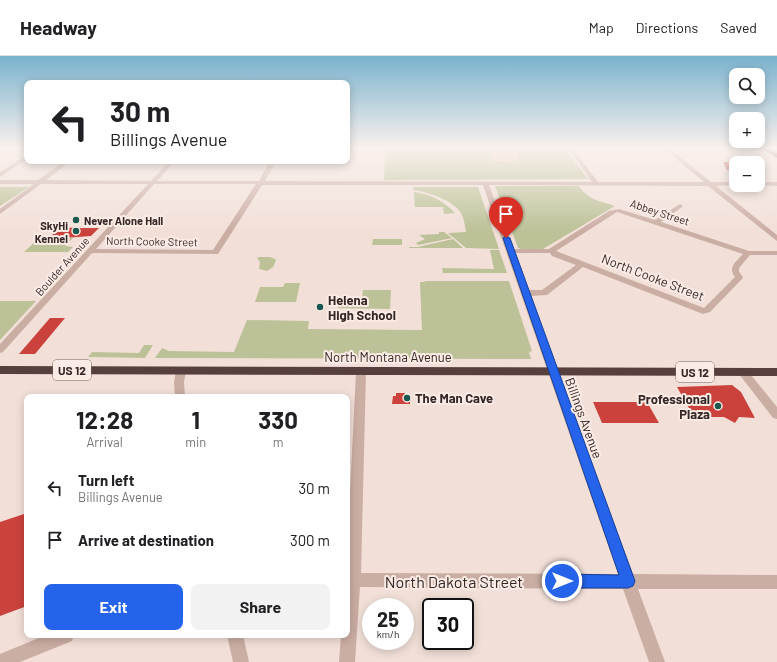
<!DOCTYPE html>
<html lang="en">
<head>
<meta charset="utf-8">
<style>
	:root { --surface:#fff; --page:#f2f2f2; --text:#202124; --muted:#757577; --line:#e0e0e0; --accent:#2563eb }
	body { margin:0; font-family:Barlow,sans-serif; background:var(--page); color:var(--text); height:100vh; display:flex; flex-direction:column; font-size:15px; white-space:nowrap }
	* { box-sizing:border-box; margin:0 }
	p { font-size:13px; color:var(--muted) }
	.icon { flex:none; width:22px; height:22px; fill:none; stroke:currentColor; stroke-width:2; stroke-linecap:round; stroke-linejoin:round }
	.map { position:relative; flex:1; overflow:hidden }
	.drawer { position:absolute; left:24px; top:338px; width:326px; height:244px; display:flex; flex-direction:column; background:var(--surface); border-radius:8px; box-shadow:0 2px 10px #0003 }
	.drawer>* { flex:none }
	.top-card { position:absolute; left:24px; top:24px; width:326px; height:84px; border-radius:8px; box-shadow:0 2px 10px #0003; background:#fff; color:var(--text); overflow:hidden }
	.controls { position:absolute; left:729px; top:12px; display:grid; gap:8px }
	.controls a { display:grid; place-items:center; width:36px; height:36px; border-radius:8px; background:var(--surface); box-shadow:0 2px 10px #0003; font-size:20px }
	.speed { position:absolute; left:362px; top:542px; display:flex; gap:8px; font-size:20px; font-weight:700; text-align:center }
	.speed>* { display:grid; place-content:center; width:52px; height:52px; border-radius:50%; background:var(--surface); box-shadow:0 2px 10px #0003; line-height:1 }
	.speed small { font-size:10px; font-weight:400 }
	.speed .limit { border:2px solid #111; border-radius:6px; background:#fff; color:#111 }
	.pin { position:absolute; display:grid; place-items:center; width:34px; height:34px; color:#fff; margin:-41px -17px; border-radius:50% 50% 50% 0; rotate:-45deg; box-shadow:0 0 4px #0007 }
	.pin .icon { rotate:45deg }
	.me { position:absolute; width:44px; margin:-22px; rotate:90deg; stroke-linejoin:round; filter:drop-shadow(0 0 3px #0008) }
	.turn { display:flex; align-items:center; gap:14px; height:84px; padding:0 20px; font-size:18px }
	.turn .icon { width:52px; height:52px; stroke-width:2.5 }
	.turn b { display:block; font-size:28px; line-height:34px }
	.eta { display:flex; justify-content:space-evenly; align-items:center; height:68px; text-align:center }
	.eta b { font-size:24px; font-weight:700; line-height:28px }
	.button { display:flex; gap:8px; margin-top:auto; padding:8px 20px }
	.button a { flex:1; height:46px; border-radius:8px; background:var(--accent); color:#fff; font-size:16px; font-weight:700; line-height:46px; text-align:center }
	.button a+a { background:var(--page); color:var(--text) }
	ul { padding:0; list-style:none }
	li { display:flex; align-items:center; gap:12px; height:52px; padding:0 20px }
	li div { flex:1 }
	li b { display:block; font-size:15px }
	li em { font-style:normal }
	header { display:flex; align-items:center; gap:24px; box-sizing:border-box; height:56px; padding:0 20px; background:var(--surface); border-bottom:1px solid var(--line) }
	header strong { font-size:19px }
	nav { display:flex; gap:22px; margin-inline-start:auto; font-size:14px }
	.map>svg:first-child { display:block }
	.green { fill:#bcc197 }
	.sand { fill:#efcbac }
	.building { fill:#cb423d }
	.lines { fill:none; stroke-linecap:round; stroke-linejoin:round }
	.minor { fill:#caada3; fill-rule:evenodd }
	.highway { fill:#563f3c; fill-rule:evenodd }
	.route { fill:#2563eb; stroke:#184099 }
	.poi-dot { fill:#1a584f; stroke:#faebe4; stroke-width:1.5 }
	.labels { text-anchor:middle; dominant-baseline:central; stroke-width:4; stroke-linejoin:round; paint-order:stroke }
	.far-street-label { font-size:11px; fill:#352726; stroke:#faebe4 }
	.far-poi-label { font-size:11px; font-weight:bold; fill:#352726; stroke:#faebe4; text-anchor:start }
	.shield { fill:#faebe4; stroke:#70625f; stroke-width:1 }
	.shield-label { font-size:12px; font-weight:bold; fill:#352726 }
	.street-label { font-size:13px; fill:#352726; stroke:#faebe4 }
	.poi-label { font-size:13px; font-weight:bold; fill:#352726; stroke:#faebe4; text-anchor:start }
	.near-street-label { font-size:16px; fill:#352726; stroke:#faebe4 }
</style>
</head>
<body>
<header>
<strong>Headway</strong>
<nav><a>Map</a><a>Directions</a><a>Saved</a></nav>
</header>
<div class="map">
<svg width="777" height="606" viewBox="0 0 777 606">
	<rect width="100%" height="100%" fill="#f2e0d8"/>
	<g class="green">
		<path d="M385 92H564L588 123 384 124Z"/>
		<path d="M495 130H579C588 144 600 145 615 150L543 193H521L518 192Z"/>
		<path d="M0 131H29L0 150Z"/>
		<path d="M413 131H478L499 193 466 192 448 177 466 176C465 170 464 162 461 157 453 144 428 136 413 134Z"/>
		<path d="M414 136C430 138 444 145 455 157L444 158 443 151H415Z"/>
		<path d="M439 176H444L452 182 418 189 416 187 425 183 419 179 439 178Z"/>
		<path d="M67 179 65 182H73L65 190 73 191 68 196H24L38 183H49L53 180Z"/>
		<path d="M373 183H402V189H372Z"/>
		<path d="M453 183 463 192H409V191H418Z"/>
		<path d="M490 194H499L507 217H443L442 212 494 213Z"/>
		<path d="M259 201H270L275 203 276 204 273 211 267 215 259 213 260 206 257 202Z"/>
		<path d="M425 225H509L532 295 529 296 531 303 155 302 162 292 169 295 234 296 247 264 309 265 308 273 422 274 420 226H424Z"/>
		<path d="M285 227H300L296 246H255L260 231H283Z"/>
		<path d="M363 234H391L390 253 338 252 339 242H362Z"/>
		<path d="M0 245H36L0 284Z"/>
		<path d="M144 289H153L145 302 88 301 92 296 139 297Z"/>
	</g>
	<path class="sand" d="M493 94 514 95 518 98 519 103 513 106 493 105 489 96Z"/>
	<g class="building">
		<path d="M723 106H736V117L727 114Z"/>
		<path d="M60 171 76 172H99L91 180 64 182 67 180H51Z"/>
		<path d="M50 262H65L35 298H19Z"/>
		<path d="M732 329 741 336 755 362 739 361 735 367 724 361H694L677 331Z"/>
		<path d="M396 337H405V340H410V348H392L393 340H396Z"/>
		<path d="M593 346H647L659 367H602Z"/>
		<path d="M27 457V550L0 560V466Z"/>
	</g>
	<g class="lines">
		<g class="minor">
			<path d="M568 92H572L598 126H704L663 92H669L711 126H736V129H738L716 130 777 179V185L708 130 489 129 513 193H549L609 155 619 153 655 164 680 148 683 150 682 151 661 166 749 195H777V199H750L739 212V216L743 221 742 223 710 256 703 258 583 211 547 239 530 240 633 518 777 519V533H638L665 606H649L623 533 360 531 355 606H339L341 579H347V494L356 316 357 314 361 313 366 316 361 517 618 518 483 129H262L218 198 92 197 3 296 0 297V288L148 128H41L0 158V153L34 128H0V124H38L64 105H71L46 124 151 125 169 105H175L157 125H259L270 105H276L265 125 592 126ZM154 128H256L213 194 96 193ZM617 156 743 198C737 205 727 211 735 221L704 252 556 195ZM515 197H550L552 200 576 209 542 234H528Z"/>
			<path d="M27 99V103L0 121V116Z"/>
			<path d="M758 126H777V130L756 129H758Z"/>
			<path d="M181 312 186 315 184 326 185 341H175L174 326 176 315Z"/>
			<path d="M743 313 747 314 777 351V363L773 362 739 318 738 316 739 314Z"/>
			<path d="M46 579H74L72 585 20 606H0V598Z"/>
			<path d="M227 579H243L249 606H233Z"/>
		</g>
		<g class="highway">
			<path d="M761 92H768L777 97V102Z"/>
			<path d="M0 310 777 312V320L0 318Z"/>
		</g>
	</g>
	<linearGradient id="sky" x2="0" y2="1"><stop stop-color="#7ab2ce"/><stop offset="0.52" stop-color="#f9f1ed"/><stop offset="1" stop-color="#f9f1ed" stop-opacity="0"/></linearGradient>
	<rect width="777" height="176" fill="url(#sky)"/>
	<path class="route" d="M506 180 510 182 635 525 633 530 628 532H562L557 530 555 525 557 520 562 518 619 519 503 182Z"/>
	<g class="poi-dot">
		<circle cx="76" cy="164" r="4"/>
		<circle cx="76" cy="175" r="4"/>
		<circle cx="320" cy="251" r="4"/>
		<circle cx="407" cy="342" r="4"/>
		<circle cx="718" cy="350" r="4"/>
	</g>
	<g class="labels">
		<g class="far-street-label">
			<text transform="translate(660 156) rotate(18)">Abbey Street</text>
			<text transform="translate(152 185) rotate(1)">North Cooke Street</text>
			<text transform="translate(62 210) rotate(-48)">Boulder Avenue</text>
		</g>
		<g class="far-poi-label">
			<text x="84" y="164">Never Alone Hall</text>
			<text x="68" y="169" text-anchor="end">SkyHi<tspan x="68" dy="13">Kennel</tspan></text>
		</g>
		<g class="shield">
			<rect x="53" y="304" width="38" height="20" rx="3"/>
			<rect x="676" y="306" width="38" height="20" rx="3"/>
		</g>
		<g class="shield-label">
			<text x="72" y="314">US 12</text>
			<text x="695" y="316">US 12</text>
		</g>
		<g class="street-label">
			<text transform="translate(653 221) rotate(21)">North Cooke Street</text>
			<text x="388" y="301">North Montana Avenue</text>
			<text transform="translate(584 362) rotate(70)">Billings Avenue</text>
		</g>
		<g class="poi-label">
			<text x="328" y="244">Helena<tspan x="328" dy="15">High School</tspan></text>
			<text x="415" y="342">The Man Cave</text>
			<text x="710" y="343" text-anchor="end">Professional<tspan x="710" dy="15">Plaza</tspan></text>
		</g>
		<g class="near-street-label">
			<text x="454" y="525">North Dakota Street</text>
		</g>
	</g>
</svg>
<div class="controls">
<a><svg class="icon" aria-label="search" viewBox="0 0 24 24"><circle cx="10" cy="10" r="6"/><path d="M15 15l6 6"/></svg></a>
<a>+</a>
<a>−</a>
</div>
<div class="speed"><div>25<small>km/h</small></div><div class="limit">30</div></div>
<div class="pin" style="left:506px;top:182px;background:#d93025"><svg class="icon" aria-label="arrive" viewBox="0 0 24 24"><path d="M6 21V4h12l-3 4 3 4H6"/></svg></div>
<svg class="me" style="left:562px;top:525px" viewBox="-20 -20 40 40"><circle r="17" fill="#2563eb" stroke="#fff" stroke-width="3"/><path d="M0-11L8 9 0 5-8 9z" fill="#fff"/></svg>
<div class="top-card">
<div class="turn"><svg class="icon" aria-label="left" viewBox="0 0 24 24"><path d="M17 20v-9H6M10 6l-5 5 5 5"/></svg><div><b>30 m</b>Billings Avenue</div></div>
</div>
<section class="drawer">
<div class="eta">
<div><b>12:28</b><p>Arrival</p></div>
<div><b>1</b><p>min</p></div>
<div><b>330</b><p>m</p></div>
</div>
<ul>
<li><svg class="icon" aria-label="left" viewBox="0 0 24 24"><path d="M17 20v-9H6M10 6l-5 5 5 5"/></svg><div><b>Turn left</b><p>Billings Avenue</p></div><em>30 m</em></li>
<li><svg class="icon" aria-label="arrive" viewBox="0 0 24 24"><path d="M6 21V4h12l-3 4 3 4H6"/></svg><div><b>Arrive at destination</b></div><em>300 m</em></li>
</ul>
<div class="button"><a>Exit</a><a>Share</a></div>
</section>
</div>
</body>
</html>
